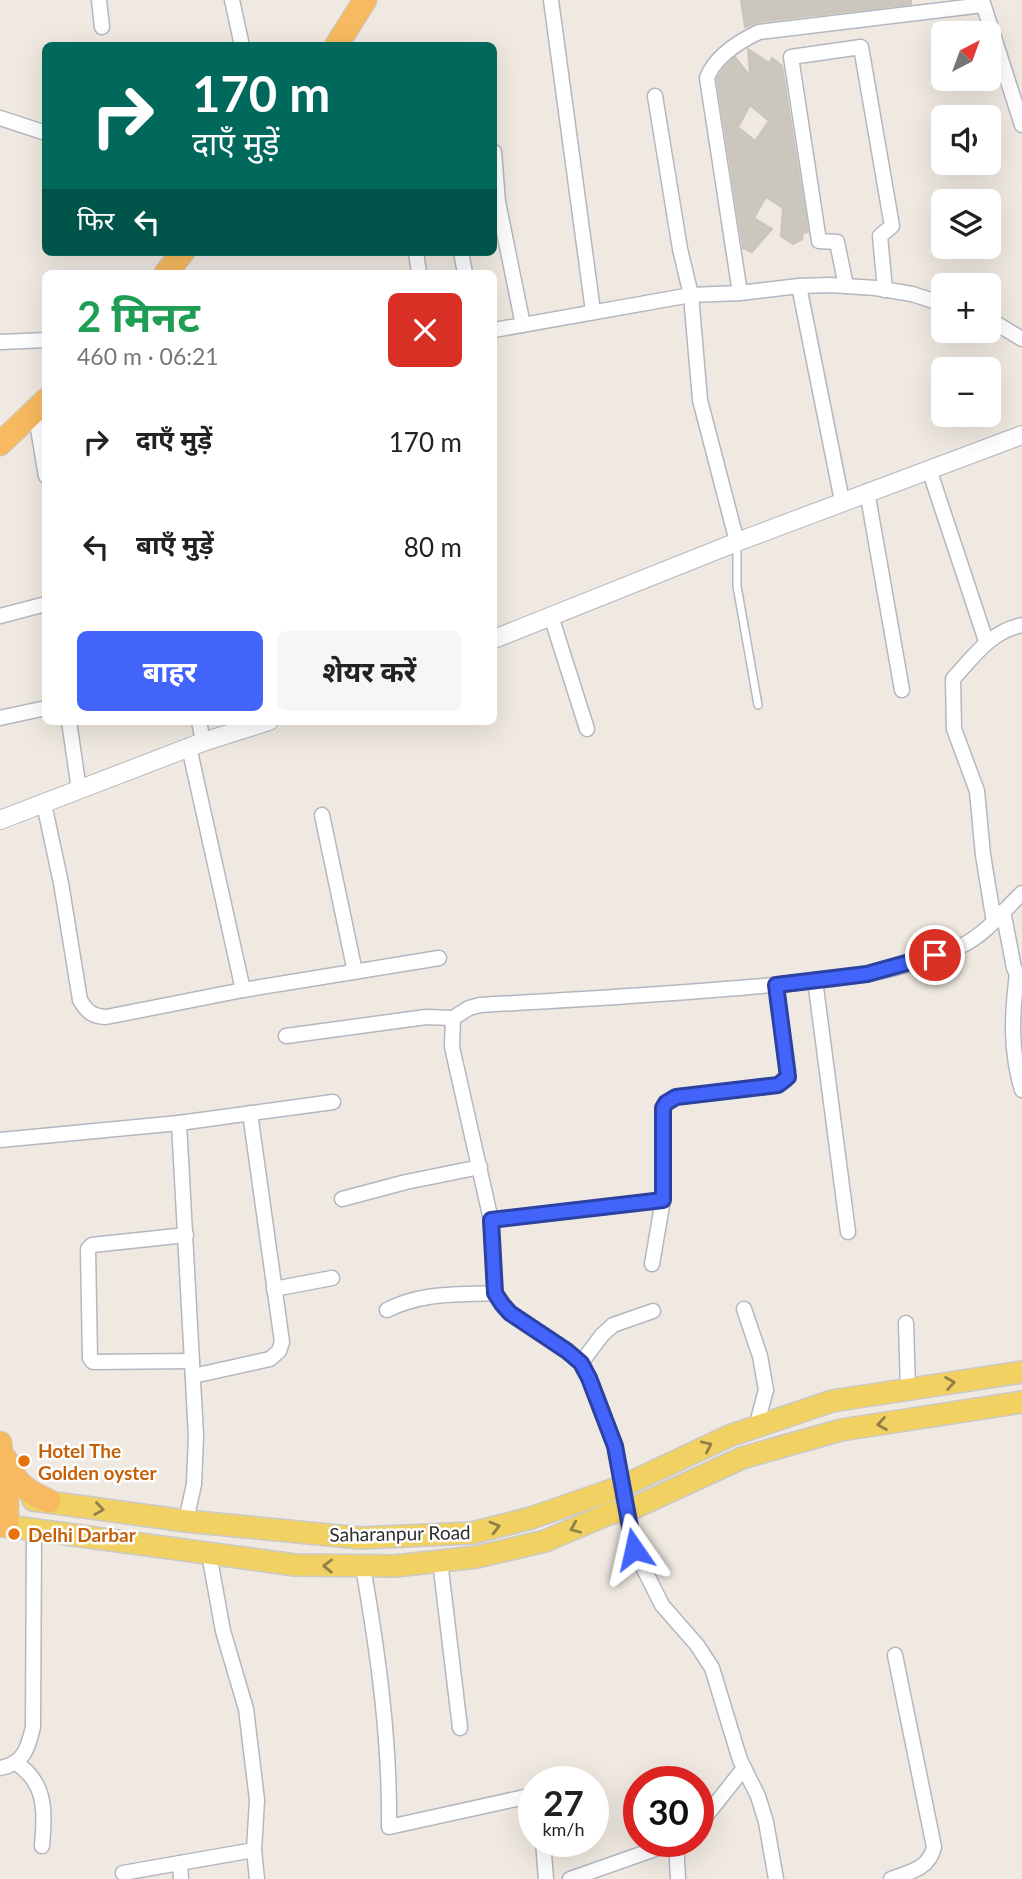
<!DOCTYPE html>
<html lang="hi">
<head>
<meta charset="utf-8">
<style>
	:root { --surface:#fff; --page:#f6f6f6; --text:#222; --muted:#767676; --accent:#4264fb }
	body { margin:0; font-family:Lato,"Noto Sans Devanagari",sans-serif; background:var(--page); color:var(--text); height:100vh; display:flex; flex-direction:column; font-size:26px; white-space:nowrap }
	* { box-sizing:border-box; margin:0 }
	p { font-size:23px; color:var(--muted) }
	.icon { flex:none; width:38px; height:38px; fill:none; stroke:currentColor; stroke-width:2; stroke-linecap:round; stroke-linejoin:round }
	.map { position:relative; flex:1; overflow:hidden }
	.side { position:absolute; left:42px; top:270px; width:455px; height:455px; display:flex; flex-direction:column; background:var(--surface); border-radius:10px; box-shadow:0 7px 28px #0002 }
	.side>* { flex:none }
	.hud { position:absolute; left:42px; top:42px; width:455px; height:214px; border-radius:10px; box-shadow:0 7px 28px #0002; background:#00695c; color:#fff; overflow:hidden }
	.needle { width:46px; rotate:41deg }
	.buttons { position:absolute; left:931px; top:21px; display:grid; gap:14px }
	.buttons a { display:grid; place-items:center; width:70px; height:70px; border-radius:10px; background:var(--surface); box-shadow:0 7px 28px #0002; font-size:35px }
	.speed { position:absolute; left:518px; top:1766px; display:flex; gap:14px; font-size:35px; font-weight:700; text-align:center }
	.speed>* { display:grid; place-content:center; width:91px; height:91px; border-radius:50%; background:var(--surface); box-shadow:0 7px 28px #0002; line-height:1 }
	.speed small { font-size:18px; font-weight:400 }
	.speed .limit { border:10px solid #d22; background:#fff; color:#111 }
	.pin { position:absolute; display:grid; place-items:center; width:60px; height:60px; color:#fff; margin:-30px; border:4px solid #fff; border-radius:50%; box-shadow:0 2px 7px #0007 }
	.me { position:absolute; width:77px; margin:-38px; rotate:349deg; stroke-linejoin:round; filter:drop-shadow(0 0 5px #0008) }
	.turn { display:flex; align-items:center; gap:24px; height:147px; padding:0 35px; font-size:32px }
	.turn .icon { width:91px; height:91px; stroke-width:2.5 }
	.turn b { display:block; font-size:49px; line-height:60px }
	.then { display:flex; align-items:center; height:66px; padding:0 35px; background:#0003; gap:14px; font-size:26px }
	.round { display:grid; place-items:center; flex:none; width:74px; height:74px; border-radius:10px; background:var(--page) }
	.head { display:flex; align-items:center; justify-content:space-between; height:119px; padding:0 35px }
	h1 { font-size:42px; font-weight:700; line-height:52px; color:#1e9e55 }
	.button { display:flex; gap:14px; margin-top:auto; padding:14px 35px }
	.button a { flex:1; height:80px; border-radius:10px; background:var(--accent); color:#fff; font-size:28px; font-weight:700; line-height:80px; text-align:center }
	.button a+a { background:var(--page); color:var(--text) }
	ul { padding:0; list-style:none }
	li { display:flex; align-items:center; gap:21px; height:105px; padding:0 35px }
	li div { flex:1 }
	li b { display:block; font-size:26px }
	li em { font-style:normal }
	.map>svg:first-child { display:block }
	.building { fill:#cbc7bf; stroke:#cbc5ba; stroke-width:2; fill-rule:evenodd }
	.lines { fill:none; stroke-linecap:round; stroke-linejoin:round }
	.service-casing { stroke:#b4b7c1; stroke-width:10 }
	.minor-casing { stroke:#b4b7c1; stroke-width:17 }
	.tertiary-casing { stroke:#b4b7c1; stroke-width:20 }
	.primary-casing { stroke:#c9c9c9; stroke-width:24 }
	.trunk-casing { stroke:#c9c9c9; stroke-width:25 }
	.service { stroke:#fff; stroke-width:7 }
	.minor { stroke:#fff; stroke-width:14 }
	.tertiary { stroke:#fff; stroke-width:18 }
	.primary { stroke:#f2d163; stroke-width:21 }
	.trunk { stroke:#f8ba60; stroke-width:23 }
	.oneway { stroke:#908048 }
	.route-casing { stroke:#2b41a3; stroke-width:18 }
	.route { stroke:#4264fb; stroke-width:12 }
	.food-dot { fill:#e8710a; stroke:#fff; stroke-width:2.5 }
	.labels { text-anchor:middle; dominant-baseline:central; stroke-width:5; stroke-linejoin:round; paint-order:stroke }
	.food-label { font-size:19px; font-weight:bold; fill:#c56008; stroke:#fff; text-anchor:start }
	.street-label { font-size:19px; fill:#2e2e2e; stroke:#fff }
</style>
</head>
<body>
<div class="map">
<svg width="1022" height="1879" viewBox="0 0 1022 1879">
	<rect width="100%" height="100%" fill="#efe9e1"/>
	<g class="building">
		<path d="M741 0H911V4L758 22 745 27Z"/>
		<path d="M748 49 769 63 772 58 782 66 808 232 803 233 802 239 793 244 781 236 783 208 766 197 754 218 772 229 752 252 743 248 717 79 723 69 735 57 750 76ZM750 105 769 121 755 141 738 127Z"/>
	</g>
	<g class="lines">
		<defs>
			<path id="service" d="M737 542V586L758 705"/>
			<g id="minor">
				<path d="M99 0 102 27"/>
				<path d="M232 0 242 46"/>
				<path d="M551 0 593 311"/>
				<path d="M982 0 1022 125"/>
				<path d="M655 96 680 249 691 295 700 400 737 542"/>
				<path d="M0 118 46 133"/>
				<path d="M494 152 498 202 523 325"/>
				<path d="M416 252 419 273"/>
				<path d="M461 252 465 273"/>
				<path d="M799 286 842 501"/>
				<path d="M846 286 837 242 819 241 791 57 861 47 892 226 880 236 885 290"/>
				<path d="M740 293 707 78C715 56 738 42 759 32L983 5"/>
				<path d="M989 319 1022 339"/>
				<path d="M494 330 691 295 740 293 799 286 830 285 876 288 912 294 943 304"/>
				<path d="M0 342 46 340"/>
				<path d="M35 411 46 476"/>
				<path d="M929 469 986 641"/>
				<path d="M867 491 902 690"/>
				<path d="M0 616 46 604"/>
				<path d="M551 616 587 729"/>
				<path d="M0 718 46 708"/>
				<path d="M69 721 79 790"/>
				<path d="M199 721 203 742"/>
				<path d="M189 747 243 990"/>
				<path d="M44 804 61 883 80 1000C87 1012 92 1016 106 1017L243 990 439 958"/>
				<path d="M322 815 355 972"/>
				<path d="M1003 911 1014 968 1017 974 1022 976"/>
				<path d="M994 922 983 855 977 791 954 729 953 679C974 656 990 632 1022 625"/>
				<path d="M1017 974C1012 1013 1010 1051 1022 1090"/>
				<path d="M815 980 848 1232"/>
				<path d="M286 1036 426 1017 453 1018"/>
				<path d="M179 1123 196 1436 194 1484 186 1521"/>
				<path d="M0 1140 179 1123 333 1102"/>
				<path d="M342 1199 406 1182 480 1167"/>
				<path d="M491 1220 663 1200"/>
				<path d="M186 1235 92 1245 88 1249 90 1358 93 1362 192 1361"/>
				<path d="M652 1264 663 1200V1108L666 1103 676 1097 778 1085 785 1081 788 1070 776 985"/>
				<path d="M274 1289 332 1278"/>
				<path d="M744 1309 760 1356 766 1390 756 1427"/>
				<path d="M387 1310C422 1292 456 1295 495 1293"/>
				<path d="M906 1323 908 1390"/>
				<path d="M581 1363 602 1335 613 1325 653 1311"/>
				<path d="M193 1376 270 1359 279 1351 282 1342 250 1113"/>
				<path d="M209 1554 223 1631 246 1709 257 1800 254 1850 257 1879"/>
				<path d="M440 1561 460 1728"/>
				<path d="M363 1567C378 1653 390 1739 389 1827L534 1795"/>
				<path d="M16 1763C47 1783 45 1813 42 1846"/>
				<path d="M0 1768C23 1764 28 1749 33 1727L34 1531"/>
				<path d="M698 1826 744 1768"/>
				<path d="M543 1841 546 1879"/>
				<path d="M676 1842 678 1879"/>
				<path d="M180 1863 181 1879"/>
				<path d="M123 1873 254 1850"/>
				<path d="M570 1879 678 1841"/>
				<path d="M776 1879 766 1822 758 1796 740 1760 712 1668 697 1645 662 1605 634 1549 615 1446 589 1378 581 1363 567 1351 510 1313 495 1293 491 1220 452 1047 453 1018 469 1008 480 1005C570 1000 660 995 750 987 821 981 897 976 963 945 987 933 1003 911 1022 893"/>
				<path d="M891 1879C910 1872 929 1869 934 1847L895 1655"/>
			</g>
			<g id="tertiary">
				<path d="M494 639 737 542 1022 435"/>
				<path d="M0 820 203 742 269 721"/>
			</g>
			<g id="primary">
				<path d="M33 1500 186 1521 360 1538 472 1533 531 1518 623 1486 729 1436 832 1401 1022 1372"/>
				<path d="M7 1526 295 1565 395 1566 477 1557 545 1541 611 1513 627 1511 742 1458 841 1430 1022 1402"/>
			</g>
			<g id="trunk">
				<path d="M336 46 365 0"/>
				<path d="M166 273 183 252"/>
				<path d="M0 444 46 400"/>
				<path d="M0 1443 7 1496V1526L0 1525"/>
				<path d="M7 1461C15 1484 28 1492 49 1501"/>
			</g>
		</defs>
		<use href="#service" class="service-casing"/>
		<use href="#minor" class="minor-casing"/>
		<use href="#tertiary" class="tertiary-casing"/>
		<use href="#primary" class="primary-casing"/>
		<use href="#trunk" class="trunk-casing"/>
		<use href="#service" class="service"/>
		<use href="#minor" class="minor"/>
		<use href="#tertiary" class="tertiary"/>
		<use href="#primary" class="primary"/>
		<use href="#trunk" class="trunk"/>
	</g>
	<defs><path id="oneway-chevron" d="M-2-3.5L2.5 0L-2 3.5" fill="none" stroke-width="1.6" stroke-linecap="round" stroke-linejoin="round" transform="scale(1.75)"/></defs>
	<g class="oneway">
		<use href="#oneway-chevron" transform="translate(950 1383) rotate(-9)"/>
		<use href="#oneway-chevron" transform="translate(882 1424) rotate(171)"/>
		<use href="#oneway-chevron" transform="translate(707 1446) rotate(-25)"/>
		<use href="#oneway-chevron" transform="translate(99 1509) rotate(8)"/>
		<use href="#oneway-chevron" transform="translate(495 1527) rotate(-15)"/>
		<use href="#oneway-chevron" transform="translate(575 1528) rotate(157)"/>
		<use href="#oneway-chevron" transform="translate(328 1566) rotate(-179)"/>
	</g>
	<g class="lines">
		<defs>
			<path id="route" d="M634 1549 615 1446 589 1378 581 1363 567 1351 510 1313 502 1304 495 1293 491 1220 663 1200V1108L666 1103 676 1097 778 1085 788 1077 776 985 867 974 935 955"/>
		</defs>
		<use href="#route" class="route-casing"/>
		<use href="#route" class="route"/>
	</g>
	<g class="food-dot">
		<circle cx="24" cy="1461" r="7"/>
		<circle cx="14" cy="1534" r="7"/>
	</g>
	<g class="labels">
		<g class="food-label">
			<text x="38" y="1450">Hotel The<tspan x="38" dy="22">Golden oyster</tspan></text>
			<text x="28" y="1534">Delhi Darbar</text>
		</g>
		<g class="street-label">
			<text transform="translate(400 1533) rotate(-1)">Saharanpur Road</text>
		</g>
	</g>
</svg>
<div class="buttons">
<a><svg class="needle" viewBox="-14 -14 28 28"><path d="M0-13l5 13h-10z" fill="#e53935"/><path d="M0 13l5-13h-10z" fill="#767676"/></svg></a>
<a><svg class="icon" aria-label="sound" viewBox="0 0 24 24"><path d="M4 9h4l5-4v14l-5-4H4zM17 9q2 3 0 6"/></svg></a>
<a><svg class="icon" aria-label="layers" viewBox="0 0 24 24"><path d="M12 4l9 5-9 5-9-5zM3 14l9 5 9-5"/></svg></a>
<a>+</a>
<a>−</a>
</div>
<div class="speed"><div>27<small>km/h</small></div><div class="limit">30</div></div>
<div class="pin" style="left:935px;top:955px;background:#d93025"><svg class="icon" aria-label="arrive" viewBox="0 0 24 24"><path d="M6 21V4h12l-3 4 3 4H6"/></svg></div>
<svg class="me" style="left:634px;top:1549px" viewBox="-20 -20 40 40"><path d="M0-17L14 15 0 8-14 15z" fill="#4264fb" stroke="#fff" stroke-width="4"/></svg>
<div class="hud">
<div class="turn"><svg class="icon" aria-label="right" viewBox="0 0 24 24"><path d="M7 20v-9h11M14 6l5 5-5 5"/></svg><div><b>170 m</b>दाएँ मुड़ें</div></div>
<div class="then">फिर<svg class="icon" aria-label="left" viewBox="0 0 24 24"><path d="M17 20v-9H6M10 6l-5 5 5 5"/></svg></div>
</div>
<section class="side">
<div class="head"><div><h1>2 मिनट</h1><p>460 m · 06:21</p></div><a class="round" style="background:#d93025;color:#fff"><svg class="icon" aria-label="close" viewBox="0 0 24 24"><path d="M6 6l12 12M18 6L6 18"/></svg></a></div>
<ul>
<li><svg class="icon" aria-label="right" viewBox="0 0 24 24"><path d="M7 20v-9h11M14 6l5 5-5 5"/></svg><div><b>दाएँ मुड़ें</b></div><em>170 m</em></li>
<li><svg class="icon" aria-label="left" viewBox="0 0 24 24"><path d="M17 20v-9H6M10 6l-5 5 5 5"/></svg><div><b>बाएँ मुड़ें</b></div><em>80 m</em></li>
</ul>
<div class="button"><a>बाहर</a><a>शेयर करें</a></div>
</section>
</div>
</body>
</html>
